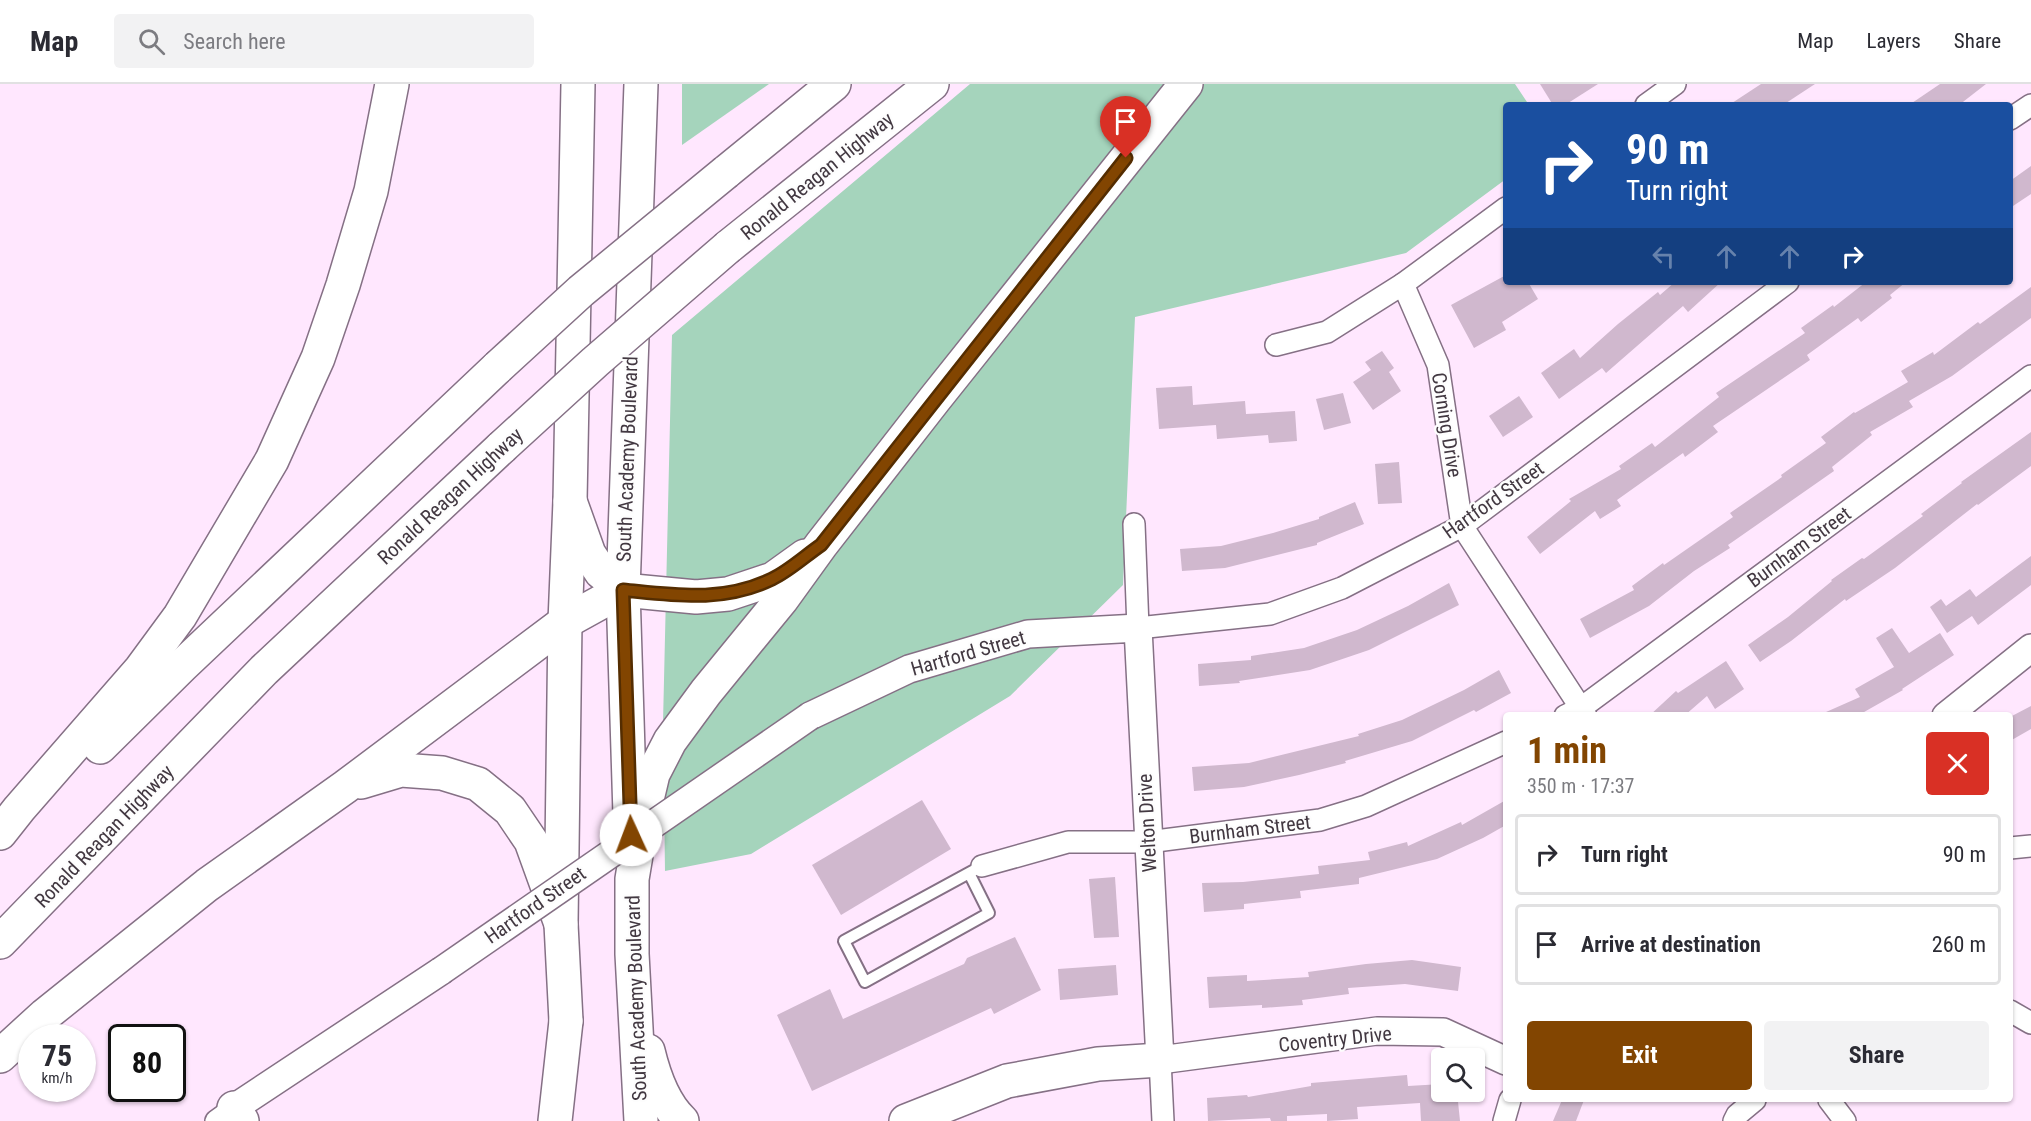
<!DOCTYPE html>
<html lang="en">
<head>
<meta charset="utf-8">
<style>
	:root { --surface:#fff; --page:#f2f2f3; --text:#2b2b33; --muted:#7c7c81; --line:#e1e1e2; --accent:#824501 }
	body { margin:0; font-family:"Roboto Condensed",sans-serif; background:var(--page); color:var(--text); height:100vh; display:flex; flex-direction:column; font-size:22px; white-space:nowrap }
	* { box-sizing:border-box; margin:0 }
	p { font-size:20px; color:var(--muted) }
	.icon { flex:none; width:33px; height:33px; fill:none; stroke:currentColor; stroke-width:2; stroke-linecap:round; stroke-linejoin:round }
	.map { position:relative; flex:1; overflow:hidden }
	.drawer { position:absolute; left:1503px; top:628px; width:510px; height:390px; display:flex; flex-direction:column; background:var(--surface); border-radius:6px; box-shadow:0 2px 4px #0004 }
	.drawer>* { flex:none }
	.banner { position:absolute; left:1503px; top:18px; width:510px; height:183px; border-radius:6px; box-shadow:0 2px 4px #0004; background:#1a4fa0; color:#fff; overflow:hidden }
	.fabs { position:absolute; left:1431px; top:964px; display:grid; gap:12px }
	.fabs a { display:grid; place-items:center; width:54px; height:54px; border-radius:6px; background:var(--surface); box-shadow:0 2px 4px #0004; font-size:30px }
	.speed { position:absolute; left:18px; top:940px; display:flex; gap:12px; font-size:30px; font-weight:700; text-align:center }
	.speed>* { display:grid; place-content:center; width:78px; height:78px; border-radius:50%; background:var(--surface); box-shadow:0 2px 4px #0004; line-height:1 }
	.speed small { font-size:15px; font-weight:400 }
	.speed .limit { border:3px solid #111; border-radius:9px; background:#fff; color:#111 }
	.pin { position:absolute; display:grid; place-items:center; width:51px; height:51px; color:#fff; margin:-62px -26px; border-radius:50% 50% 50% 0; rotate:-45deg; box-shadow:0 0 6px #0007 }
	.pin .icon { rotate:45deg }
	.me { position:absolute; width:66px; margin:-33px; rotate:358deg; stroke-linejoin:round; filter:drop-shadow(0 0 4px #0008) }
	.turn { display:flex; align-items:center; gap:21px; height:126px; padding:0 24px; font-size:27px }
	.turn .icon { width:78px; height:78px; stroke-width:2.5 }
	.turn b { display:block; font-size:42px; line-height:51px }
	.lanes { display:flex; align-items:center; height:57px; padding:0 24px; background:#0003; justify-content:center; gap:30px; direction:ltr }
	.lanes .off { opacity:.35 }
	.round { display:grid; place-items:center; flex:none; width:63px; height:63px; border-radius:6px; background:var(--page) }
	.overview { display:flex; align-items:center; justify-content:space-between; height:102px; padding:0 24px }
	h1 { font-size:36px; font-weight:700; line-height:45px; color:var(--accent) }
	.action { display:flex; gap:12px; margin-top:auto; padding:12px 24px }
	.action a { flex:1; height:69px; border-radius:6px; background:var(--accent); color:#fff; font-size:24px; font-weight:700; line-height:69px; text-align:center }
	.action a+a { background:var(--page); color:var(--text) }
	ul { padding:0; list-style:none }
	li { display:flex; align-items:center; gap:18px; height:81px; margin:0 12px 9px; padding:0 12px; border:3px solid var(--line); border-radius:6px }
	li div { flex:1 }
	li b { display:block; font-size:22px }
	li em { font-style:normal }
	header { display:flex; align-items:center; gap:36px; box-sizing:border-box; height:84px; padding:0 30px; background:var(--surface); border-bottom:2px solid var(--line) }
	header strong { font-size:28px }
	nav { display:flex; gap:33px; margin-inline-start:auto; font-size:21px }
	.search { width:420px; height:54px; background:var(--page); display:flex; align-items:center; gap:15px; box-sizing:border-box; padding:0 21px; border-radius:6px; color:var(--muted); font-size:22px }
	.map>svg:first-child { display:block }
	.green { fill:#a5d4bc }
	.building { fill:#d0b8ce }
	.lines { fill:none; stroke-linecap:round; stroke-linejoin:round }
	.service-casing { stroke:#857085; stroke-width:14 }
	.minor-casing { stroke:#857085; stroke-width:24 }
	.tertiary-casing { stroke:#857085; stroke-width:30 }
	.trunk-casing { stroke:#857085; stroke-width:36 }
	.motorway-casing { stroke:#857085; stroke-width:36 }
	.service { stroke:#fff; stroke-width:10 }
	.minor { stroke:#fff; stroke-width:21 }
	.tertiary { stroke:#fff; stroke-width:27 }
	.trunk { stroke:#fff; stroke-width:33 }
	.motorway { stroke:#fff; stroke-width:33 }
	.tertiary-bridge-casing { stroke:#857085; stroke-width:30; stroke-linecap:butt }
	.motorway-bridge-casing { stroke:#857085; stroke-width:36; stroke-linecap:butt }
	.tertiary-bridge { stroke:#fff; stroke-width:27 }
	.motorway-bridge { stroke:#fff; stroke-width:33 }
	.route-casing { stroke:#542d01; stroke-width:15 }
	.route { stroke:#824501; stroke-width:10 }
	.labels { text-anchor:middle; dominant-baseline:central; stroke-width:4.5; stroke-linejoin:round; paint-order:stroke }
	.street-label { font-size:20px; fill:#423841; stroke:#fdfdfd }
</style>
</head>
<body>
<header>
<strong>Map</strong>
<div class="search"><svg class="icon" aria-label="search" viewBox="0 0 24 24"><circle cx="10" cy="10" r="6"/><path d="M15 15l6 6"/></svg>Search here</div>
<nav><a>Map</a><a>Layers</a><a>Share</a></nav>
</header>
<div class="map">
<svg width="2031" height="1037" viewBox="0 0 2031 1037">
	<rect width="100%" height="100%" fill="#ffe7fe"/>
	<g class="green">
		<path d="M682 0H769L682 61Z"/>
		<path d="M970 0H1515L1529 21H1506V95L1406 169 1135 233 1123 501 1010 612 751 770 665 787 663 639 672 251Z"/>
	</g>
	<g class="building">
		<path d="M1540 0H1598L1565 21H1553Z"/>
		<path d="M1761 0H1815L1783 21H1729Z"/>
		<path d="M1940 0H1986L1959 21H1909Z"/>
		<path d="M2031 82V110L2010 124V97Z"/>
		<path d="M1506 191V198H1528L1538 215 1502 238 1506 246 1474 264 1451 221Z"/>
		<path d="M1675 198H1721L1688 228 1683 222 1606 289 1602 284 1559 315 1541 289 1574 265 1580 274 1618 240 1658 208 1660 211Z"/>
		<path d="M1866 198H1906L1890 211 1892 214 1861 238 1858 234 1807 271 1810 276 1713 342 1718 348 1685 373 1683 369 1617 416 1621 422 1600 435 1595 427 1540 470 1527 453 1571 417 1569 415 1621 385 1619 382 1652 359 1655 363 1719 313 1716 309 1805 249 1801 244 1833 221 1834 223Z"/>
		<path d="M2031 203V234L1952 292 1909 317 1913 323 1870 348 1872 351 1832 383 1834 387 1728 461 1730 464 1694 487 1649 522 1590 554 1580 535 1634 506 1632 502 1663 479 1664 481 1733 433 1730 429 1782 393 1781 391 1826 359 1821 353 1854 328 1855 329 1908 298 1901 287 1933 268 1934 271 1978 238 1980 240Z"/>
		<path d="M1382 267 1394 284 1389 288 1401 307 1373 326 1353 298 1371 286 1365 278Z"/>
		<path d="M1192 302 1193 321 1245 317 1246 330 1295 327 1297 357 1269 359 1268 351 1217 355 1216 341 1159 345 1156 304Z"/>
		<path d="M1343 309 1351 339 1324 346 1316 315Z"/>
		<path d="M1519 312 1533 333 1503 353 1489 332Z"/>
		<path d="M2031 348V382L1978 421 1977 420 1895 484 1846 517 1845 515 1791 557 1760 578 1748 561 1788 533 1832 497 1831 496 1862 474 1864 475 1923 432 1921 430 1962 399 1961 398Z"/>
		<path d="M1399 378 1402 419 1378 420 1375 380Z"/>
		<path d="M1355 418 1364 440 1317 459V461L1225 484 1182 487 1180 465 1221 462 1273 449 1319 435V433Z"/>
		<path d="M2031 472V501L1978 541 1972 532 1947 549 1930 523 1941 515 1946 522 1970 505 1976 513Z"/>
		<path d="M1449 499 1459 521 1369 566 1310 586 1239 597 1240 599 1199 602 1198 580 1251 576V572L1304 564 1357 546 1408 522Z"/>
		<path d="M1892 544 1909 569 1940 549 1954 571 1902 605 1903 606 1857 632H1817L1860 613 1855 605 1894 583 1876 554Z"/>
		<path d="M1726 577 1744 605 1715 625 1707 612 1684 632H1649L1676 607 1678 609Z"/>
		<path d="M1499 586 1511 609 1476 628 1474 626 1412 657 1345 677 1346 679 1299 691 1244 703 1194 707 1192 683 1249 679 1359 652 1358 650 1402 636 1464 606Z"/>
		<path d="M2031 622V645L2010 657V633Z"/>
		<path d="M922 716 951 765 841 831 812 781Z"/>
		<path d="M1506 716V741L1483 754 1437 775 1359 794V800L1300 807 1301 814 1244 820V825L1204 828 1202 799 1243 798 1319 790 1318 782 1370 776 1368 768 1407 758 1408 762 1461 738 1462 741Z"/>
		<path d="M1115 793 1119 853 1094 854 1089 795Z"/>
		<path d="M1015 853 1041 906 994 930 991 924 812 1007 777 931 830 905 843 935 964 880 967 874Z"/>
		<path d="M1412 876 1461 883 1458 907 1405 900 1348 904 1349 910 1302 916 1303 921 1262 924V921L1209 924 1207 893 1247 891V897L1309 893 1308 888 1366 880Z"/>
		<path d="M1116 881 1118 911 1060 916 1058 885Z"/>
		<path d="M1407 991 1408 1002 1442 1000V1008H1457L1460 1037H1421L1420 1019 1357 1023 1358 1035 1327 1037V1030L1287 1032V1037H1271L1270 1034 1208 1037 1207 1014 1247 1011 1248 1013 1311 1002V999Z"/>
		<path d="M1562 1016H1584L1576 1037H1553Z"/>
	</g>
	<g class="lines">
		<defs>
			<path id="service" d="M969 789 989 829 865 898 844 857 969 789 982 782"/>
			<g id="minor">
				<path d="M1646 21 1675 0"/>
				<path d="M2010 35 2031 21"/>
				<path d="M1403 200 1506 124"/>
				<path d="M1276 261 1327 248 1403 200 1438 281 1462 442 1586 632"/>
				<path d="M1134 440 1138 544 1270 530 1342 504 1462 442 1788 198"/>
				<path d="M1565 632 1581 624 2031 292"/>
				<path d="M2010 764 2031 762"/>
				<path d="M982 782 1068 758H1148L1320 736 1366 722 1506 658"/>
				<path d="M2010 927 2031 939"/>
				<path d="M1160 976 1163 1037"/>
				<path d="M1829 1016 1845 1037"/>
				<path d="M216 1037 234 1024"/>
				<path d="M1504 1037 1510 1016"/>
				<path d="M1734 1037 1737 1031 1755 1016"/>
			</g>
			<g id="tertiary">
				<path d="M810 632 909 585 1028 550 1138 544 1160 976 1377 947 1443 948 1506 977"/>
				<path d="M1946 632 2031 564"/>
				<path d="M234 1024 441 887"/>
			</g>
			<g id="trunk">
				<path d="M631 763 623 506 641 0"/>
				<path d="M566 937 561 840 565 538 570 417 578 0"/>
			</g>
			<g id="motorway">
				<path d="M726 88 834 0"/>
				<path d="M728 163 932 0"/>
				<path d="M570 417 589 470 601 488 623 506 696 513 728 510 773 495 805 472"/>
				<path d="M100 663 182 582 498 283"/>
				<path d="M361 698 401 686 442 689 478 700 510 726 531 757 561 840"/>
				<path d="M0 749 19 725 141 585 180 532 272 376 318 274 343 201 371 107 392 0"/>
				<path d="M0 858 264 586 502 363"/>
				<path d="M648 967C654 992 663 1019 682 1037"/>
				<path d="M0 972 45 931 207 801 345 703 565 538 623 506"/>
				<path d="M234 1024 242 1037"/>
				<path d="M555 1037 566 937"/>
				<path d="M641 1037 632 870V795L641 741 653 690 670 657 706 608 782 515 821 461 934 316 1186 0"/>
				<path d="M906 1037 1007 997 1098 980 1160 976"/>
			</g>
		</defs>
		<use href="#service" class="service-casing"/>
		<use href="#minor" class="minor-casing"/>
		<use href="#tertiary" class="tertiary-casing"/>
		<use href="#trunk" class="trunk-casing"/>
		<use href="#motorway" class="motorway-casing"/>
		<use href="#service" class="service"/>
		<use href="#minor" class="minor"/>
		<use href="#tertiary" class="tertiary"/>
		<use href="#trunk" class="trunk"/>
		<use href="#motorway" class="motorway"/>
		<defs>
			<path id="tertiary-bridge" d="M441 887 810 632"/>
			<g id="motorway-bridge">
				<path d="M498 283 581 207 726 88"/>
				<path d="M502 363 595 278 728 163"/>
			</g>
		</defs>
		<use href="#tertiary-bridge" class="tertiary-bridge-casing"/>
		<use href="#motorway-bridge" class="motorway-bridge-casing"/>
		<use href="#tertiary-bridge" class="tertiary-bridge"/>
		<use href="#motorway-bridge" class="motorway-bridge"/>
	</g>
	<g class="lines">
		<defs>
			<path id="route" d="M631 751 623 506C675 511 722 519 772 495 789 487 805 472 821 461L1126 74"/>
		</defs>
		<use href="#route" class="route-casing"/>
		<use href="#route" class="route"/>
	</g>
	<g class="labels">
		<g class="street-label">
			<text transform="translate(817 92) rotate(-39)">Ronald Reagan Highway</text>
			<text transform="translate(1447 341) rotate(81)">Corning Drive</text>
			<text transform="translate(627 375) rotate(-88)">South Academy Boulevard</text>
			<text transform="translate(450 412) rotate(-43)">Ronald Reagan Highway</text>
			<text transform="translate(1493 416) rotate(-35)">Hartford Street</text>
			<text transform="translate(1799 463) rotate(-36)">Burnham Street</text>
			<text transform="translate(968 569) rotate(-16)">Hartford Street</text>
			<text transform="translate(1147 739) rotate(-93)">Welton Drive</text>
			<text transform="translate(1250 745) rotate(-7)">Burnham Street</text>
			<text transform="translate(104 752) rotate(-46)">Ronald Reagan Highway</text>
			<text transform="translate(535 821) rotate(-35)">Hartford Street</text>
			<text transform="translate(636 914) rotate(-92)">South Academy Boulevard</text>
			<text transform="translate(1335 955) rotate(-6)">Coventry Drive</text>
		</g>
	</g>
</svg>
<div class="fabs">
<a><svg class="icon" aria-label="search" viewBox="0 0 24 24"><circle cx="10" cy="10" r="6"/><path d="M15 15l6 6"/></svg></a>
</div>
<div class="speed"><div>75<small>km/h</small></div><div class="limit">80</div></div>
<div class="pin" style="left:1126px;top:74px;background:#d93025"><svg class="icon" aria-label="arrive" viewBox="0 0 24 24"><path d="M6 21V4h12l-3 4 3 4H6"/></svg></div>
<svg class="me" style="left:631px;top:751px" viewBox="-20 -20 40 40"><circle r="19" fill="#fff"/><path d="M0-13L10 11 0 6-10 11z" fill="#824501"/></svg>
<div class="banner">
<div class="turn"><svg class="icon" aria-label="right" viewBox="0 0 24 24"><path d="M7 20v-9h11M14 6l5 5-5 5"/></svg><div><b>90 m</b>Turn right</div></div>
<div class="lanes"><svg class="icon off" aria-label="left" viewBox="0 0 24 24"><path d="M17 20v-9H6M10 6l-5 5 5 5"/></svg><svg class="icon off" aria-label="ahead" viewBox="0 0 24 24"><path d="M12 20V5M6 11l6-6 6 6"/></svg><svg class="icon off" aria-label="ahead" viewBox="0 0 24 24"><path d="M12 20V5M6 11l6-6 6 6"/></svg><svg class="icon" aria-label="right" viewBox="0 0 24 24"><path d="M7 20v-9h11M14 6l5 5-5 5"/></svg></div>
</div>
<section class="drawer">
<div class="overview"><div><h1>1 min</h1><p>350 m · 17:37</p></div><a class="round" style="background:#d93025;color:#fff"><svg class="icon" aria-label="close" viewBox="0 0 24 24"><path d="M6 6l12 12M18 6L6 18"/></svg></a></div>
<ul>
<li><svg class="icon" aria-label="right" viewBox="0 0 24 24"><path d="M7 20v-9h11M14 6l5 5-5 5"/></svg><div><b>Turn right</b></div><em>90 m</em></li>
<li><svg class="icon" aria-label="arrive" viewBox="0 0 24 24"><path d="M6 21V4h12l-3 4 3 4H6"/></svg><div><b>Arrive at destination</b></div><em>260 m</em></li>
</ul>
<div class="action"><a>Exit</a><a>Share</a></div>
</section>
</div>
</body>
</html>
